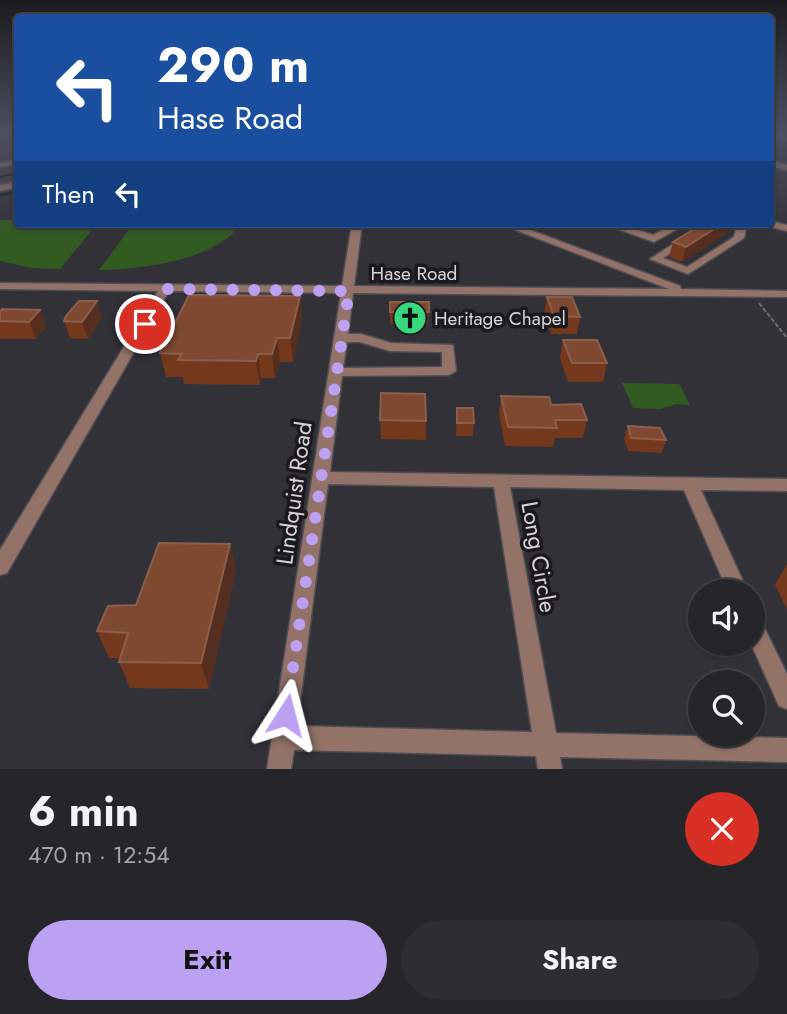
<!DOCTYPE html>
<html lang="en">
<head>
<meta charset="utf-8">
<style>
	:root { --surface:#26252a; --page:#2e2d32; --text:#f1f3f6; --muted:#a4a5a8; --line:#424247; --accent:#bca0f2 }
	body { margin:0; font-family:Jost,sans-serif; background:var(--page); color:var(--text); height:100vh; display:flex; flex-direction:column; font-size:26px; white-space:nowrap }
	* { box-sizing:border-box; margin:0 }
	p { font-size:23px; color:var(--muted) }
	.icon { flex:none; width:38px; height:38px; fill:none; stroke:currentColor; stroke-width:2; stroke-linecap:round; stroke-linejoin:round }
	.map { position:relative; height:769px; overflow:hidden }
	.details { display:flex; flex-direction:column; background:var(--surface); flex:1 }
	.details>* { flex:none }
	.banner { position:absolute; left:14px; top:14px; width:760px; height:214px; border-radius:7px; box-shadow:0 2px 5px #0004,0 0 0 2px var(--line); background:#1a4fa0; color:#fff; overflow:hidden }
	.tools { position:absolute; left:688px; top:579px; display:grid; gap:14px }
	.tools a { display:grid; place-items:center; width:77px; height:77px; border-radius:50%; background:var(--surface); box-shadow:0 2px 5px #0004,0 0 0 2px var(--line); font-size:35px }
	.pin { position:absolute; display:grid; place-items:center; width:60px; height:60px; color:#fff; margin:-30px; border:4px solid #fff; border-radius:50%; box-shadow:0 2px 7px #0007 }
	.me { position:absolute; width:77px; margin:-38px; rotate:9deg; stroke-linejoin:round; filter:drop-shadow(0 0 5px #0008) }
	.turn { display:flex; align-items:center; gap:24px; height:147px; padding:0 28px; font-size:32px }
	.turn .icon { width:91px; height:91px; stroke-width:2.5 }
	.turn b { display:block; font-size:49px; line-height:60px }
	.then { display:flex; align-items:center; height:66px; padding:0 28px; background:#0003; gap:14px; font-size:26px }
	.round { display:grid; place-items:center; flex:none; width:74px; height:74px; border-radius:37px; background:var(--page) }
	.overview { display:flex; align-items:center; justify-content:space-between; height:119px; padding:0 28px }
	h1 { font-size:42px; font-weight:700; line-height:52px }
	.button { display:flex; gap:14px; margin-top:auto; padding:14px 28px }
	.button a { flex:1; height:80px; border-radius:42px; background:var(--accent); color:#111; font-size:28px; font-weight:700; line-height:80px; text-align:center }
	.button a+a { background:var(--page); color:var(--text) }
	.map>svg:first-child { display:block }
	.medical { fill:#483439 }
	.green { fill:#315b21 }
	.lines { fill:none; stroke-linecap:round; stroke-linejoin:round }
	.stream { stroke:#002024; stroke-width:2 }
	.minor-casing { stroke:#504e55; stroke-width:3 }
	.path { stroke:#6f6d73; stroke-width:2; stroke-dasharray:4.5 2; stroke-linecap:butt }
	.minor { fill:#937267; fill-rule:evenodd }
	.wall { fill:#74381d }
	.shaded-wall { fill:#562e1f }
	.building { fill:#7f4931; stroke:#8c5e4c; stroke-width:2 }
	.route { stroke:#bca0f2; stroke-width:12; stroke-dasharray:0 21.6 }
	.labels { text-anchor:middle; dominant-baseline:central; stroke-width:7; stroke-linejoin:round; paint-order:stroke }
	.street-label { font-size:19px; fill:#d6d4d9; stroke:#1b191d }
	.poi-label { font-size:19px; fill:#d6d4d9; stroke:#1b191d; text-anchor:start }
	.near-street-label { font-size:23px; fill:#d6d4d9; stroke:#1b191d }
</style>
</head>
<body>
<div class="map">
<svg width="787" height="769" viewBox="0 0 787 769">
	<rect width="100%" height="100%" fill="#333138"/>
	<path class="medical" d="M0 130H18L17 181 0 185Z"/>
	<g class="green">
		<path d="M0 220H17L18 224H97L60 269 31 268 0 261Z"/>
		<path d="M133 224H240C218 260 138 270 99 270Z"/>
		<path d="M622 383 679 384 690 405 676 404 661 409 633 408Z"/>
	</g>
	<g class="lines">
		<g class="stream">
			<path d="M0 177 18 173"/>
			<path d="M0 195 18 191"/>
		</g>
		<defs>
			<g id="minor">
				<path d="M18 130V133L0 137V133Z"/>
				<path d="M770 132 787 136V140L770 136Z"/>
				<path d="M18 160V164L0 167V163Z"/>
				<path d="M770 161 787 165V170L770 166Z"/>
				<path d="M18 182V187L0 191V185Z"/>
				<path d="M770 221 787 225V231L767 226 765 224H770Z"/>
				<path d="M352 224H362L354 286 669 289 500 224H514L680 286 681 289 787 291V297L353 293 348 334H361L391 343 453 345 456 371 449 375 342 376 330 472 787 479V491L701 490 748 592H728L684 490 510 487 556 733 787 738V762L560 757 562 769H538L536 756 294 750 291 769H267L341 293 169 291 7 573 0 575V550L158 291 0 289V283L342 286ZM347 342H360L390 351 442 352V367L343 368ZM328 484 494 487 532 732 297 726Z"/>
				<path d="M577 224H588L581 228Z"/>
				<path d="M604 224H619L653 235 674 224H686L654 242Z"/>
				<path d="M704 224H716L663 258 687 267 734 237 736 229 732 224H742L746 229 744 238 688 274 650 259Z"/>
				<path d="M752 614 759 617 787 674V709L779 706 751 644Z"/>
			</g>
		</defs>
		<use href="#minor" class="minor-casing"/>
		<path class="path" d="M759 303 787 338"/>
		<use href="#minor" class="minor"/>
	</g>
	<g class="wall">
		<path d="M265 224H311L310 229H266Z"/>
		<path d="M731 230 682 262 669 257 673 242Z"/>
		<path d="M300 296 302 319 293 362H280L275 378H261L260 385 184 384 183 377H166L160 353Z"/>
		<path d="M547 297 580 317 577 334H551L544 314Z"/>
		<path d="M390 302H429L428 324H390Z"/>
		<path d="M40 310 46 327 36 339H0V312Z"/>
		<path d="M102 318 88 339 70 338 64 321Z"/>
		<path d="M563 340 607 363 603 382H568L560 358Z"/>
		<path d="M501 396 551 405 587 420 583 438H555L553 447 505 446 499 414Z"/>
		<path d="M457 408 474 423 473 436H456Z"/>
		<path d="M380 420 426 421V440L381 439Z"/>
		<path d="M628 426 666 440 662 453 628 451 624 439Z"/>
		<path d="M230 544 236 570 209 689 130 688 119 662 120 658H109L97 631Z"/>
		<path d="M787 564V609L775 585Z"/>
	</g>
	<g class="shaded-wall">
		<path d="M722 224H733L731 230 682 262 686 247Z"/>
		<path d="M300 296 302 319 293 362 290 338Z"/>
		<path d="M97 301 102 318 88 339 82 322Z"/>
		<path d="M40 310 46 327 36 339 29 322Z"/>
		<path d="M277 338 280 362 275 378 272 354Z"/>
		<path d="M258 354 261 378 260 385 256 361Z"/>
		<path d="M230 544 236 570 209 689 201 663Z"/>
	</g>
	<g class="building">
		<path d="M702 224H722L686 247 673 242Z"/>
		<path d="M189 295 300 296 290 338H277L272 354H258L256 361 178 360 182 354 160 353Z"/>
		<path d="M547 297H572L580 317 554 316Z"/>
		<path d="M79 301H97L82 322 64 321 66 316Z"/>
		<rect x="390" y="302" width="39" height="10"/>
		<path d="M2 309 40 310 29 322 0 321V312Z"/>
		<path d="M563 340H597L607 363H572Z"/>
		<path d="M381 393 425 394 426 421 380 420Z"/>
		<path d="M501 396 549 397 551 405 581 404 587 420H555L557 428 508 427Z"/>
		<path d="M457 408H473L474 423H457Z"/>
		<path d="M628 426 660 428 666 440 631 438Z"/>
		<path d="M159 543 230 544 201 663 119 662 128 633 97 631 108 606 136 605Z"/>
	</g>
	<linearGradient id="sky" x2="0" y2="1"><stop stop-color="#1c1b1f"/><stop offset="0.55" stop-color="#4a4e5e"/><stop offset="1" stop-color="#4a4e5e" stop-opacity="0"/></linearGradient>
	<rect width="787" height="238" fill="url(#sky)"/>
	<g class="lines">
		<path class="route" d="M145 324 165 289 349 291 286 715"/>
	</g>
	<defs>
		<symbol id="church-disc" viewBox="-11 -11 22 22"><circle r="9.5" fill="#39d87f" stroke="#1b191d"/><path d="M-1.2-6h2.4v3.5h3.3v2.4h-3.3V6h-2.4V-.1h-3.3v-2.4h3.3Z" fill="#111"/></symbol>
	</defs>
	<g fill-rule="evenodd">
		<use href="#church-disc" x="391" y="299" width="38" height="38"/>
	</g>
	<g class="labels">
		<g class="street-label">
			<text x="414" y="273">Hase Road</text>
		</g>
		<g class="poi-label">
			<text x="434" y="318">Heritage Chapel</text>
		</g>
		<g class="near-street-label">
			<text transform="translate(294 493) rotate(-82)">Lindquist Road</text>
			<text transform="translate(539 557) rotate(80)">Long Circle</text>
		</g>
	</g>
</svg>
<div class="tools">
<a><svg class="icon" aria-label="sound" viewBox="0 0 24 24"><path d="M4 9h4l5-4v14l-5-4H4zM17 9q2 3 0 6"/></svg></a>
<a><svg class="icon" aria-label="search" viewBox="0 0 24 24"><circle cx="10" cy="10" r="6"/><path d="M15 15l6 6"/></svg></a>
</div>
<div class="pin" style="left:145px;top:324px;background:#d93025"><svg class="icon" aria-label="arrive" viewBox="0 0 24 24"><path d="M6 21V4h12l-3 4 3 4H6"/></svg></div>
<svg class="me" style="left:286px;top:715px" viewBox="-20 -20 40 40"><path d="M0-17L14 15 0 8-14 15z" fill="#bca0f2" stroke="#fff" stroke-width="4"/></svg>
<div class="banner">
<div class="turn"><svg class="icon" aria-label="left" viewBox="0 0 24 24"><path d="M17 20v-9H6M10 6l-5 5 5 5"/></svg><div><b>290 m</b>Hase Road</div></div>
<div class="then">Then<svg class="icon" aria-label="left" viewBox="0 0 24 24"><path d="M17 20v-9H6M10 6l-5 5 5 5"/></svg></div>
</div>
</div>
<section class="details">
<div class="overview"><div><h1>6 min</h1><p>470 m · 12:54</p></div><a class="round" style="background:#d93025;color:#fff"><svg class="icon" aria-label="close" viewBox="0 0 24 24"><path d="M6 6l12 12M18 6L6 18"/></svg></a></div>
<div class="button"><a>Exit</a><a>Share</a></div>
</section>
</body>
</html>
